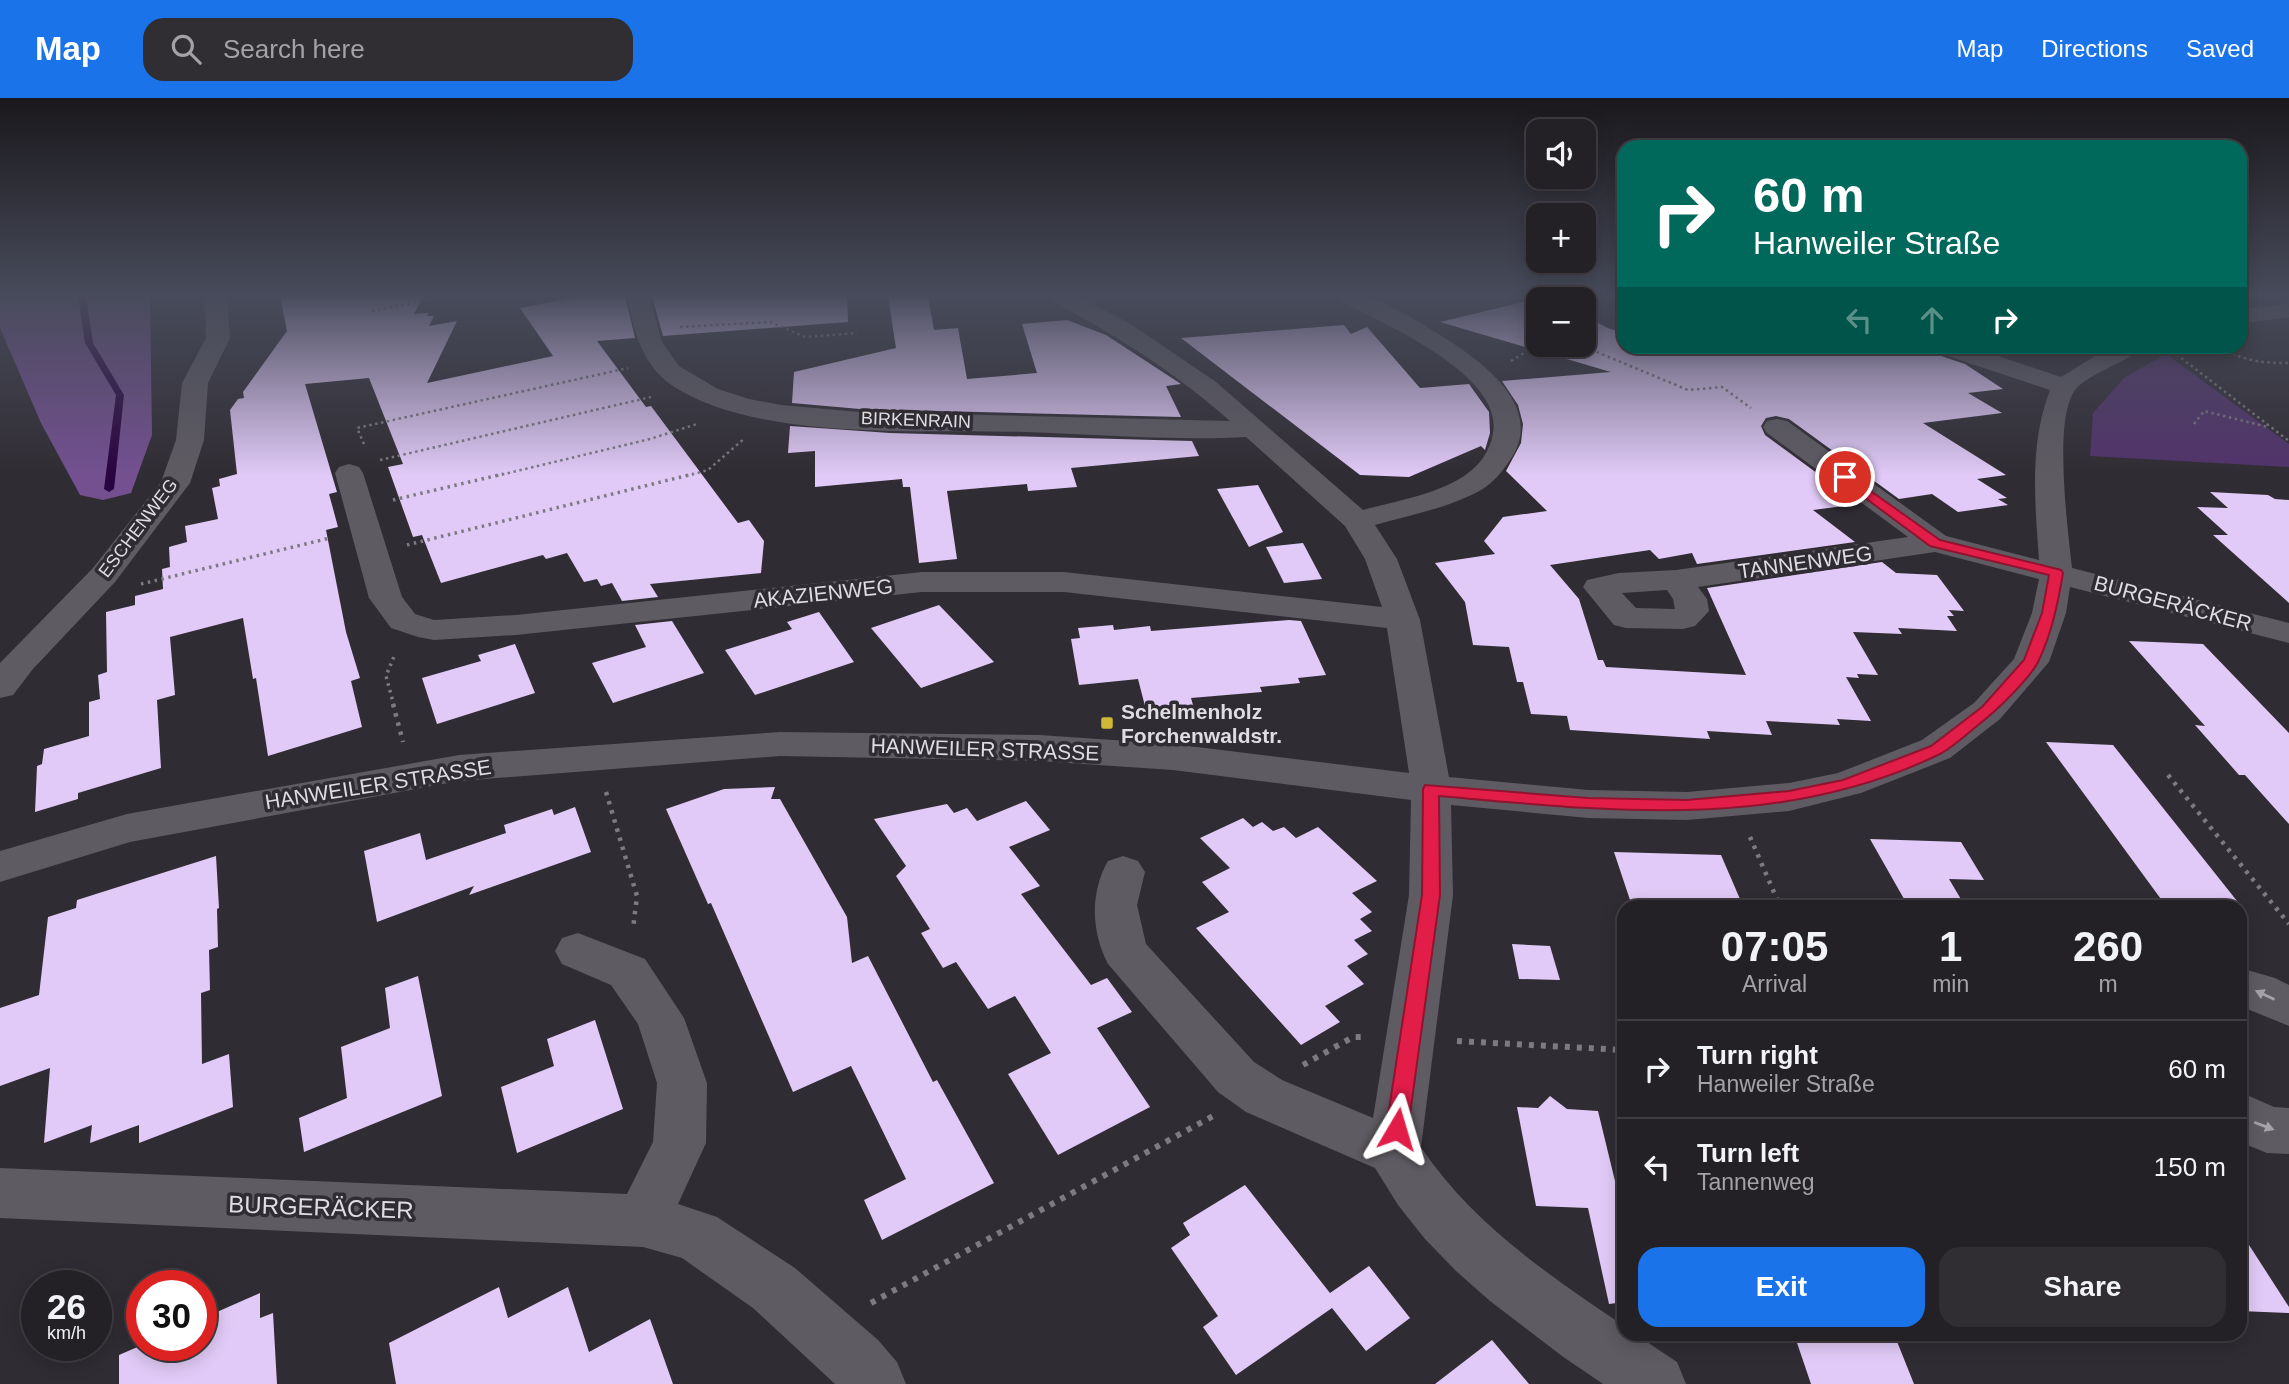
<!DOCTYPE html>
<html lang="en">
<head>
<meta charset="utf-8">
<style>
	:root { --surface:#242126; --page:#302e32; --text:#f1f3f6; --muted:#a3a3a7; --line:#413e43; --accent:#1a73e8 }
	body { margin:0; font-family:Helvetica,sans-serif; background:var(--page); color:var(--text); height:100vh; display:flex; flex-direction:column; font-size:26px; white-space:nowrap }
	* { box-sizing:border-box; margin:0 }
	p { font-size:23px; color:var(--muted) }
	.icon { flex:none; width:38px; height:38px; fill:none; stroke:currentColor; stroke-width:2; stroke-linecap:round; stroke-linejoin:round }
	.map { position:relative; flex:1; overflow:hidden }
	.side { position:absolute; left:1617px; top:802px; width:630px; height:441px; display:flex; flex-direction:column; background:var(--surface); border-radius:21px; box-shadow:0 4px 18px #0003,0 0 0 2px var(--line) }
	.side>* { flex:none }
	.hud { position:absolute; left:1617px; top:42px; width:630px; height:214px; border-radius:21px; box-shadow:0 4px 18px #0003,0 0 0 2px var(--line); background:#00695c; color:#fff; overflow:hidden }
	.tools { position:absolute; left:1526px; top:21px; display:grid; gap:14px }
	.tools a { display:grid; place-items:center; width:70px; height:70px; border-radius:14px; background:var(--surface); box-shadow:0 4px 18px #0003,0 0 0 2px var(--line); font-size:35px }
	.speed { position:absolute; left:21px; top:1172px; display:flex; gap:14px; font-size:35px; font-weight:700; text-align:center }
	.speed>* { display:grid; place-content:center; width:91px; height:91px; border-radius:50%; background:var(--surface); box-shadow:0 4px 18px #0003,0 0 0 2px var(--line); line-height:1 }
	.speed small { font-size:18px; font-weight:400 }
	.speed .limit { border:10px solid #d22; background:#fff; color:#111 }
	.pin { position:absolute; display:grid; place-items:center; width:60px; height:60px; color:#fff; margin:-30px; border:4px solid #fff; border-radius:50%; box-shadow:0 2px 7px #0007 }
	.me { position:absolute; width:77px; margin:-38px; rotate:7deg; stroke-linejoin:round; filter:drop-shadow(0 0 5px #0008) }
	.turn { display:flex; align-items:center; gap:24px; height:147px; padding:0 21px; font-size:32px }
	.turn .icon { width:91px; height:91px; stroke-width:2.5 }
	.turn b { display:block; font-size:49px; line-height:60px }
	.lanes { display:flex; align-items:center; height:66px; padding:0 21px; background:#0003; justify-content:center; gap:35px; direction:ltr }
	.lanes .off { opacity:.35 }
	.eta { display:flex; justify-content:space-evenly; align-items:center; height:119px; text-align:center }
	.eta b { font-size:42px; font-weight:700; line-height:49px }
	.primary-button { display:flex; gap:14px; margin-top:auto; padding:14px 21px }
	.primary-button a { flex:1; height:80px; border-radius:21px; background:var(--accent); color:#fff; font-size:28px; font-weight:700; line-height:80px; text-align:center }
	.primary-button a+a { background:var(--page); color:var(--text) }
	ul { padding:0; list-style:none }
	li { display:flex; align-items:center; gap:21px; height:98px; padding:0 21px; border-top:2px solid var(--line) }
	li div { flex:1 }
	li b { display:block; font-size:26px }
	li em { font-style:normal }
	header { display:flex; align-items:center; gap:42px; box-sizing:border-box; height:98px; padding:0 35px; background:var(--accent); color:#fff }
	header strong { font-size:33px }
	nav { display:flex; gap:38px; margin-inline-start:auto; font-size:24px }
	.search { width:490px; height:63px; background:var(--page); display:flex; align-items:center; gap:18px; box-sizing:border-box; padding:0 24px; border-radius:21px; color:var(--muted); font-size:26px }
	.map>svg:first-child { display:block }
	.green { fill:#52336c }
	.forest { fill:#745091 }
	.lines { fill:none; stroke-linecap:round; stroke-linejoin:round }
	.stream { fill:#2a0342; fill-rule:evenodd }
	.building { fill:#e1caf7 }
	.path-far3 { stroke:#7d7a80; stroke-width:2.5; stroke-dasharray:2.5 3.5; stroke-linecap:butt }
	.path-far2 { stroke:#7d7a80; stroke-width:3.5; stroke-dasharray:2.5 4.5; stroke-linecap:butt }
	.path-far1 { stroke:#7d7a80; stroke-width:4.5; stroke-dasharray:3.5 6; stroke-linecap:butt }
	.path { stroke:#7d7a80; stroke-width:6; stroke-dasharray:5 7; stroke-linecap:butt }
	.minor { fill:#5f5b62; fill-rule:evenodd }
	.oneway { fill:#a5a2a8 }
	.route { fill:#e11d48; stroke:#92132f; stroke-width:2 }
	.poi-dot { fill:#d0b836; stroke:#302c33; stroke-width:2.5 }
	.labels { text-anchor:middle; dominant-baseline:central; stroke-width:7; stroke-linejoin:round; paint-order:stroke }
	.far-street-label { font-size:18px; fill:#dfdde1; stroke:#302c33 }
	.street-label { font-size:21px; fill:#dfdde1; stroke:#302c33 }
	.poi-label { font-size:21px; font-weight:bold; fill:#dfdde1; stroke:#302c33; text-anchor:start }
	.near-street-label { font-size:24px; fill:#dfdde1; stroke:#302c33 }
</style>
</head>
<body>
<header>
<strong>Map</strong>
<div class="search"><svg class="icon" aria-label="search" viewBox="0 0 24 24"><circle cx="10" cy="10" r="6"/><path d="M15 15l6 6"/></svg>Search here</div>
<nav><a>Map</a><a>Directions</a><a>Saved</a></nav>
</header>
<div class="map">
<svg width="2289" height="1286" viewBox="0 0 2289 1286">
	<rect width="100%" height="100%" fill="#302c33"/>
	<path class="green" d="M2166 256 2289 346V369L2090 358 2093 315 2124 280Z"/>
	<path class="forest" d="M0 198H150L152 337 131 395 103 402 80 397 41 325 0 230Z"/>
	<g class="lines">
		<path class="stream" d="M78 198H86L93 245 124 297 114 391 109 394 104 391 116 297 85 245Z"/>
	</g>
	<g class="building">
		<path d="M280 198H423L414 216 429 215 427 218H434L429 228 457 223 427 285 553 258 520 210 581 198H625L635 240 597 243 646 309 651 308 738 425 749 422 764 443 761 475 650 486 658 499 622 503 612 485 601 488 597 481 584 484 567 455 546 461 543 457 441 485 422 437 413 439 388 369 403 366 369 280 305 286 337 394 329 396 338 429 326 432 346 534 360 580 351 583 362 629 268 658 256 580 253 581 243 520 170 539 175 597 157 602 161 670 78 695V701L35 714 37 668 42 666 44 651 89 638V604L100 601 98 577 107 574 106 514 135 507V498L163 491 162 471 170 469 169 449 187 444 185 428 218 421 212 390 220 388 219 381 237 376 230 312 238 301 244 300 243 294 287 233Z"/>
		<path d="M652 198H847L848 224 663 238Z"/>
		<path d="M888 198H928L934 232 958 230 967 281 1037 275 1022 226 1067 222 1106 237 1181 286 1166 288 1181 319 860 311 792 305 794 274 896 250Z"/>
		<path d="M1544 199 1548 201H1538V247H1584V218L1610 231 1624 234V248H1928L1932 255 1965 266 2003 291 1968 295 2002 315 1923 325 2006 377 1977 381 2007 400 1998 401 2008 407 1958 414 1932 396 1899 401 1789 321 1776 318 1766 320 1761 328 1765 337 1859 406 1813 412 1855 444 1697 466 1692 455 1659 461 1650 452 1550 467 1579 501 1598 562H1603L1606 569 1746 577 1707 490 1882 464 1896 475 1937 477 1964 513 1949 512 1954 518H1947L1957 533 1898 530 1902 536 1853 534 1878 577 1857 576 1859 580 1846 579 1871 623 1837 621 1840 627 1766 623 1772 637 1707 633 1710 641 1570 632 1567 618 1531 616 1523 584H1517L1509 549 1473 547 1465 504 1435 465 1495 456 1484 443 1503 419 1547 413 1506 373 1521 345 1523 326 1518 307 1502 283 1611 274 1440 224Z"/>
		<path d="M1344 227 1351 236 1367 229 1420 290 1469 286 1489 314 1490 335 1485 352 1481 348 1409 379 1360 377 1181 240Z"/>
		<path d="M790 328 890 335 1192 343 1199 358 1071 370 1077 389 1028 393 1027 386 947 393 957 461 919 465 910 389H903L902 381 815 389V353L788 355Z"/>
		<path d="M1258 387 1283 434 1249 449 1217 391Z"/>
		<path d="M2210 394 2268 397 2275 401 2289 402V505L2213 437H2228L2197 409 2228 410Z"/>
		<path d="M1303 445 1322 481 1284 485 1266 449Z"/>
		<path d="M939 507 994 564 921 590 871 530Z"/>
		<path d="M819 514 854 564 755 597 725 552 792 531 787 524Z"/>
		<path d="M1289 522 1301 523 1326 577 1298 580 1300 585 1260 589 1262 594 1191 600 1193 607 1146 612 1138 581 1079 587 1071 541 1080 540 1078 530 1113 527 1114 532 1150 528 1151 533Z"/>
		<path d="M672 523 704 575 613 605 592 565 646 549 635 527Z"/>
		<path d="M2129 543 2203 546 2289 635V726L2245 677H2239L2195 627 2205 628Z"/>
		<path d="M515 546 535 595 437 626 422 580 481 563 478 557Z"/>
		<path d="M2046 644 2113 647 2241 808H2166Z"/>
		<path d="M775 689 771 701H780L847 819 852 865 868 858 933 984 937 982 994 1085 882 1142 864 1102 906 1081 851 968 793 994 711 805 708 806 666 711 724 691Z"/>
		<path d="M1026 703 1050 732 1009 749 1040 788 1021 796 1091 887 1107 880 1132 914 1097 930 1150 1009 1058 1057 1008 976 1051 955 1015 898 988 911 956 864 943 870 921 835 930 831 896 778 906 768 874 721 947 706 954 715 967 710 977 723Z"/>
		<path d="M575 709 591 754 469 797 474 788 377 824 364 753 420 735 426 762 506 735 504 727 552 711 554 717Z"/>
		<path d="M1243 720 1253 729 1262 724 1273 733 1284 729 1296 740 1318 729 1377 783 1352 795 1372 814 1360 821 1372 833 1354 842 1368 856 1347 868 1364 886 1325 908 1340 924 1301 947 1196 830 1229 814 1202 784 1230 770 1200 740Z"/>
		<path d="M1870 741 1961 744 1984 782 1949 781 1965 808H1908Z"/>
		<path d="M1614 754 1721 757 1743 808H1632Z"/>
		<path d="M216 758 219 810 217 811 218 849 209 852 210 892 201 895 202 966 229 956 233 1009 139 1045V1027L90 1045 92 1027 44 1045 50 970 0 988V910L39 897 48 819 76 810 77 802Z"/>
		<path d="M1512 846 1550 848 1560 882 1519 881Z"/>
		<path d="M418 878 442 998 304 1054 299 1020 347 1000 341 949 390 930 385 890Z"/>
		<path d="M595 922 623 1011 517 1055 501 989 554 968 547 941Z"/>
		<path d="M1550 998 1567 1011 1598 1013 1624 1120V1204L1609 1206 1588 1110 1536 1108 1517 1009 1538 1010Z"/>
		<path d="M1245 1087 1330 1195 1369 1168 1410 1220 1366 1253 1332 1210 1236 1277 1203 1229 1218 1218 1171 1150 1190 1137 1183 1125Z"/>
		<path d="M2240 1133 2289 1209V1215L2240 1213Z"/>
		<path d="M499 1189 508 1220 568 1189 589 1254 650 1221 673 1286H396L389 1245Z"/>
		<path d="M260 1195V1220L273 1215 277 1286H119V1257L142 1247 201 1248V1221Z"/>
		<path d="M1794 1236H1894L1914 1286H1811Z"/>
		<path d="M1492 1242 1529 1286H1435Z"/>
	</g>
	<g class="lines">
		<g class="path-far3">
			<path d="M1572 198 1579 201"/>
			<path d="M1130 199 1143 198"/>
			<path d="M1584 203 1598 210 1584 218"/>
			<path d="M372 213 449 198"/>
			<path d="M680 229 770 224 805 239 857 235"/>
			<path d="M1580 247 1688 292 1722 289 1751 310"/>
			<path d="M2226 248 2225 251C2245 264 2266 265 2289 265"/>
			<path d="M2167 249 2289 343"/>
			<path d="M1511 263 1538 246"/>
			<path d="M2194 326 2204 313 2268 329"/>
			<path d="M364 346 357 330 628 270"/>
			<path d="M380 362 651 299"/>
			<path d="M496 378 650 341 697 326"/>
			<path d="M686 378 708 372 745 340"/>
		</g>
		<g class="path-far2">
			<path d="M393 402 503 376"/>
			<path d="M407 447 693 376"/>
			<path d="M141 486 330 440"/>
			<path d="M394 608 386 578 395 556"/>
		</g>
		<g class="path-far1">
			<path d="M393 606 403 644"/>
			<path d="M2168 677 2289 826"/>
			<path d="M606 694 637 798 633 831"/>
			<path d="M1750 739 1780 808"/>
		</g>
		<g class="path">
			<path d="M1457 943 1624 952"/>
			<path d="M1303 967 1353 939H1364"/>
			<path d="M871 1205 1213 1018"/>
		</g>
		<g class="minor">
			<path d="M205 198H227L230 240 208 285 204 342 190 385 115 484 33 571 13 597 0 600V565L93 470 161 384 176 342 182 285 206 240Z"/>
			<path d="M627 198H649L662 244 679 268 718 291 749 301 781 307 860 314 1230 323C1176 275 1116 237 1052 203L1049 198H1077L1129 225 1216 284 1363 412C1396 403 1435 397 1464 378 1479 368 1490 354 1493 335 1504 277 1383 225 1340 203L1337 198C1345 198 1355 197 1363 198 1383 201 1430 231 1448 242 1487 267 1545 312 1510 362 1502 374 1493 385 1481 392 1449 410 1410 417 1375 427L1397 461 1420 522 1449 679 1588 692 1687 694 1789 685 1838 675 1922 642 1974 605 2014 561 2032 515 2039 481 1935 454 1698 489 1707 501 1709 513 1695 528 1683 531 1626 530 1614 527 1583 489 1587 482 1619 475 1676 472 1908 439 1767 335 1763 329 1767 323 1777 321 1787 323 1946 438 2039 462C2035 405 2029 346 2050 292L1933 253 1930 248H1968L2061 279 2111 248H2144C2135 261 2088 275 2075 292 2053 322 2068 432 2072 470L2289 525V545L2070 489 2066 515 2049 564 2000 621 1950 660 1861 695 1789 713 1687 722 1588 720 1451 707 1453 797 1421 1049C1472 1126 1549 1177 1624 1228V1236H1635L1677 1264 1686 1286H1603L1562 1258 1490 1203 1456 1173 1425 1141 1398 1107 1375 1070 1246 1014 1218 994 1108 866C1091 834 1090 794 1108 763L1123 758 1138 763 1145 774 1137 807 1146 846 1254 964 1282 982 1373 1020 1409 797 1411 702 1173 672 1039 663 780 658 459 683 130 744 0 784V753L127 716 459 657 780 634 1039 637 1173 646 1409 675 1387 530 1064 494H922L516 537 434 542 418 539 391 530 369 500 335 375 339 369 349 366 359 369 363 375 402 499 415 516 434 522 516 517 922 474H1064L1382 509 1365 461 1345 428 1246 339C1173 343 1097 336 1024 334 923 331 754 344 670 286 642 266 633 231 627 198ZM1667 492 1673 501 1675 511 1636 510 1622 495Z"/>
			<path d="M2289 205V219L2240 226V212Z"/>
			<path d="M578 835 645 861 684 920 707 985 706 1045 678 1106 717 1119 795 1170 878 1242 897 1264 906 1286H835L753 1210 682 1160 643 1149 0 1120V1070L627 1096 653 1044 657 985 638 926 611 887 562 866 555 853 562 840Z"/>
			<path d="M2240 870 2275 880 2289 887V928L2240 908Z"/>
			<path d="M2240 994 2274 1009 2289 1010V1056L2267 1055 2240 1044Z"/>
		</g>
	</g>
	<defs><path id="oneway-solid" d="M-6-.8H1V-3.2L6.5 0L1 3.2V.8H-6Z" transform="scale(1.75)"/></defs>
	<g class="oneway">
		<use href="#oneway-solid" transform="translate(2265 897) rotate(-155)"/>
		<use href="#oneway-solid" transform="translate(2264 1028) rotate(21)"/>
	</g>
	<linearGradient id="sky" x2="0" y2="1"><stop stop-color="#1a181c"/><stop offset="0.52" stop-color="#484b5b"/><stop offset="1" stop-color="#484b5b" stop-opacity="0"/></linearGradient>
	<rect width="2289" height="378" fill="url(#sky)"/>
	<path class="route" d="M1845 375 1940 442 2061 472 2063 475C2058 505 2052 534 2039 562 2031 580 1994 615 1978 627 1966 637 1953 649 1940 656 1780 734 1610 713 1439 698L1440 797 1408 1031 1405 1038 1397 1040 1390 1038 1386 1031 1422 797 1423 691 1425 687 1588 700 1687 702 1789 693 1843 682 1931 648 1982 609 2024 562 2042 515 2049 477 1930 448 1841 382 1839 379Z"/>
	<rect class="poi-dot" x="1100" y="618" width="14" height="14" rx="3.5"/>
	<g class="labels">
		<g class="far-street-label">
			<text transform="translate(916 322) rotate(2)">BIRKENRAIN</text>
			<text transform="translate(138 430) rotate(-53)">ESCHENWEG</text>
		</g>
		<g class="street-label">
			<text transform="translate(1805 464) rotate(-8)">TANNENWEG</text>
			<text transform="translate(823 495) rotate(-6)">AKAZIENWEG</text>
			<text transform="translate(2173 505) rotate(15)">BURGERÄCKER</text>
			<text transform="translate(985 651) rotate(2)">HANWEILER STRASSE</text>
			<text transform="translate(378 686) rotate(-9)">HANWEILER STRASSE</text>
		</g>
		<g class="poi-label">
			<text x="1121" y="613">Schelmenholz<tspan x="1121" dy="24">Forchenwaldstr.</tspan></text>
		</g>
		<g class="near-street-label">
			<text transform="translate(321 1109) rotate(2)">BURGERÄCKER</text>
		</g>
	</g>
</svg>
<div class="tools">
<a><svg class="icon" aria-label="sound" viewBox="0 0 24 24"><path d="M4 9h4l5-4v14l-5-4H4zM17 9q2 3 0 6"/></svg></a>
<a>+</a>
<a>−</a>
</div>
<div class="speed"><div>26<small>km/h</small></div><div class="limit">30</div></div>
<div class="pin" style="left:1845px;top:379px;background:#d93025"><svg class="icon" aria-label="arrive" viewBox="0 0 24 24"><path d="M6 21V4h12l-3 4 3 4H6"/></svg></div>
<svg class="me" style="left:1397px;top:1031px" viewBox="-20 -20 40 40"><path d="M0-17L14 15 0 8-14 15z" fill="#e11d48" stroke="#fff" stroke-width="4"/></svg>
<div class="hud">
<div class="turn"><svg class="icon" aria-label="right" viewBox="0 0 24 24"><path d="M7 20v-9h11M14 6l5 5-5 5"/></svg><div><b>60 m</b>Hanweiler Straße</div></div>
<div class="lanes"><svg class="icon off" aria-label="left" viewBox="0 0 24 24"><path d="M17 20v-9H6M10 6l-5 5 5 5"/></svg><svg class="icon off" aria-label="ahead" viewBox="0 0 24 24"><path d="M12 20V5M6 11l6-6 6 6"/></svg><svg class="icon" aria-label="right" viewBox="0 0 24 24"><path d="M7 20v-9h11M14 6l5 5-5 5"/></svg></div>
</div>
<section class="side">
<div class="eta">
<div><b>07:05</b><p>Arrival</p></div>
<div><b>1</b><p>min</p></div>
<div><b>260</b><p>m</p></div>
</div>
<ul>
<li><svg class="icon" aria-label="right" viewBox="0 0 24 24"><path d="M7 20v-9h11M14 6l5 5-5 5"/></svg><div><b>Turn right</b><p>Hanweiler Straße</p></div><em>60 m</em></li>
<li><svg class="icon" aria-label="left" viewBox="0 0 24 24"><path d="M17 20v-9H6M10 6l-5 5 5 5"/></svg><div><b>Turn left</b><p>Tannenweg</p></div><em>150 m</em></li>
</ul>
<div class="primary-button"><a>Exit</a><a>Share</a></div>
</section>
</div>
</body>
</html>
